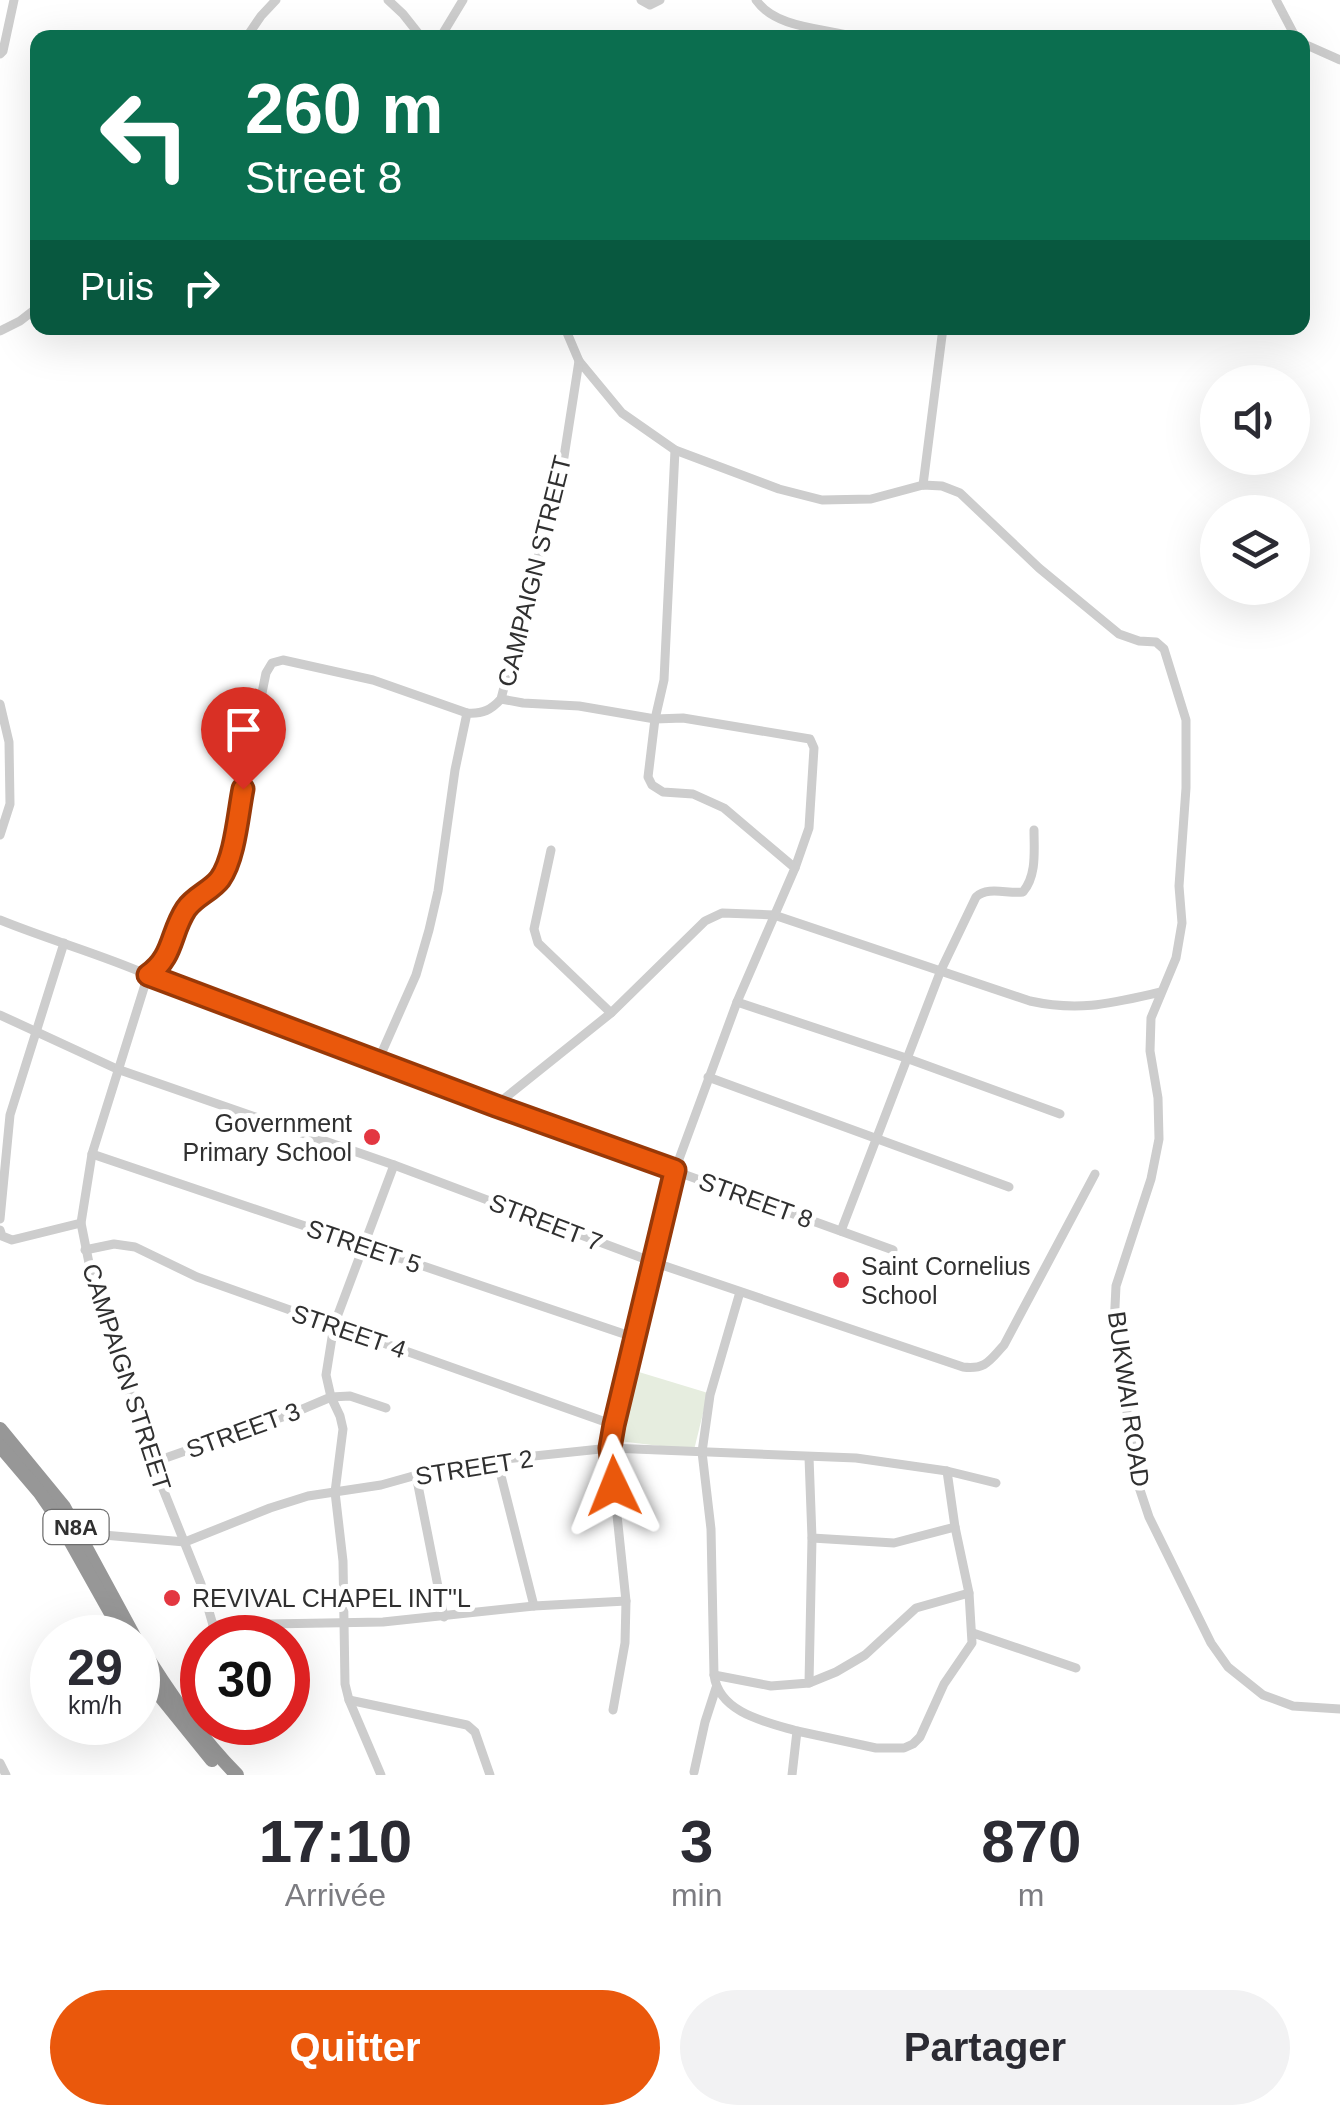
<!DOCTYPE html>
<html lang="fr">
<head>
<meta charset="utf-8">
<style>
	:root { --surface:#fff; --page:#f2f2f3; --text:#2b2b33; --muted:#7c7c81; --accent:#ea580c }
	body { margin:0; font-family:Arial,sans-serif; background:var(--page); color:var(--text); height:100vh; display:flex; flex-direction:column; font-size:38px; white-space:nowrap }
	* { box-sizing:border-box; margin:0 }
	p { font-size:32px; color:var(--muted) }
	.icon { flex:none; width:55px; height:55px; fill:none; stroke:currentColor; stroke-width:2; stroke-linecap:round; stroke-linejoin:round }
	.map { position:relative; height:1775px; overflow:hidden }
	.sheet { display:flex; flex-direction:column; background:var(--surface); flex:1 }
	.sheet>* { flex:none }
	.hud { position:absolute; left:30px; top:30px; width:1280px; height:305px; border-radius:20px; box-shadow:0 10px 40px #0002; background:#0b6e4f; color:#fff; overflow:hidden }
	.controls { position:absolute; left:1200px; top:365px; display:grid; gap:20px }
	.controls a { display:grid; place-items:center; width:110px; height:110px; border-radius:50%; background:var(--surface); box-shadow:0 10px 40px #0002; font-size:50px }
	.speed { position:absolute; left:30px; top:1615px; display:flex; gap:20px; font-size:50px; font-weight:700; text-align:center }
	.speed>* { display:grid; place-content:center; width:130px; height:130px; border-radius:50%; background:var(--surface); box-shadow:0 10px 40px #0002; line-height:1 }
	.speed small { font-size:25px; font-weight:400 }
	.speed .limit { border:15px solid #d22; background:#fff; color:#111 }
	.pin { position:absolute; display:grid; place-items:center; width:85px; height:85px; color:#fff; margin:-102px -42px; border-radius:50% 50% 50% 0; rotate:-45deg; box-shadow:0 0 10px #0007 }
	.pin .icon { rotate:45deg }
	.me { position:absolute; width:110px; margin:-55px; rotate:358deg; stroke-linejoin:round; filter:drop-shadow(0 0 8px #0008) }
	.turn { display:flex; align-items:center; gap:35px; height:210px; padding:0 50px; font-size:45px }
	.turn .icon { width:130px; height:130px; stroke-width:2.5 }
	.turn b { display:block; font-size:70px; line-height:85px }
	.then { display:flex; align-items:center; height:95px; padding:0 50px; background:#0003; gap:20px; font-size:38px }
	.eta { display:flex; justify-content:space-evenly; align-items:center; height:170px; text-align:center }
	.eta b { font-size:60px; font-weight:700; line-height:70px }
	.action { display:flex; gap:20px; margin-top:auto; padding:20px 50px }
	.action a { flex:1; height:115px; border-radius:60px; background:var(--accent); color:#fff; font-size:40px; font-weight:700; line-height:115px; text-align:center }
	.action a+a { background:var(--page); color:var(--text) }
	.map>svg:first-child { display:block }
	.green { fill:#e6eddf }
	.lines { fill:none; stroke-linecap:round; stroke-linejoin:round }
	.minor { stroke:#cdcdcd; stroke-width:9 }
	.highway { stroke:#979797; stroke-width:14 }
	.route-casing { stroke:#983908; stroke-width:25 }
	.route { stroke:#ea580c; stroke-width:18 }
	.poi-dot { fill:#e33741; stroke:#fff; stroke-width:4 }
	.labels { text-anchor:middle; dominant-baseline:central; stroke-width:10; stroke-linejoin:round; paint-order:stroke }
	.shield { fill:#fff; stroke:#6e6e6e; stroke-width:2.5 }
	.shield-label { font-size:22px; font-weight:bold; fill:#303030 }
	.street-label { font-size:25px; fill:#303030; stroke:#fff }
	.poi-label { font-size:25px; fill:#303030; stroke:#fff; text-anchor:start }
</style>
</head>
<body>
<div class="map">
<svg width="1340" height="1775" viewBox="0 0 1340 1775">
	<rect width="100%" height="100%" fill="#fff"/>
	<path class="green" d="M629 1369 708 1393 694 1450 610 1440Z"/>
	<g class="lines">
		<g class="minor">
			<path d="M388 0 403 14 422 38"/>
			<path d="M641 0 650 5 660 0"/>
			<path d="M756 0C777 30 827 28 859 38"/>
			<path d="M1276 0 1296 38"/>
			<path d="M246 38 261 16 276 0"/>
			<path d="M440 38 463 0"/>
			<path d="M1302 43 1340 60"/>
			<path d="M0 54 3 51 14 0"/>
			<path d="M565 328 579 361 622 413 675 450 779 489 822 500 871 499 923 485 942 486 960 493 1039 568 1119 634 1139 641 1156 642 1164 649 1186 720V788L1179 886 1182 923 1176 958 1151 1018 1150 1051 1158 1098 1159 1139 1151 1179 1116 1286 1114 1327 1138 1484 1149 1517 1211 1643 1228 1667 1263 1695 1293 1706 1340 1709"/>
			<path d="M0 331 20 321 38 307"/>
			<path d="M923 485 943 328"/>
			<path d="M501 699 523 703 579 706 655 719 683 718 810 739 814 748 809 828 795 868"/>
			<path d="M0 704 9 742 10 804 0 835"/>
			<path d="M551 850 534 929 538 943 611 1013"/>
			<path d="M0 920C49 940 100 954 148 975L495 1106 893 1250"/>
			<path d="M737 1002 906 1058 1060 1114"/>
			<path d="M0 1015 117 1069 394 1165 653 1262 963 1367C986 1370 990 1360 1004 1345L1095 1174"/>
			<path d="M378 1061 416 975 429 930 438 891 455 770 467 713"/>
			<path d="M708 1077 1009 1187"/>
			<path d="M495 1106 611 1013 705 921 722 913 774 915 1030 1001C1080 1012 1112 1003 1161 992"/>
			<path d="M92 1154 636 1338"/>
			<path d="M0 1219 10 1115 64 943"/>
			<path d="M0 1230 2 1236 12 1240 81 1223"/>
			<path d="M841 1231 941 970 976 897C988 886 1007 894 1023 892 1037 875 1034 851 1034 830"/>
			<path d="M85 1250 114 1244 135 1247 197 1277 614 1425"/>
			<path d="M740 1292 710 1395 702 1452 711 1529 714 1675C719 1713 766 1722 797 1731L792 1775"/>
			<path d="M497 1460 534 1606"/>
			<path d="M154 1462 291 1414 331 1397 350 1396 386 1408"/>
			<path d="M947 1471 955 1527"/>
			<path d="M416 1475 444 1617"/>
			<path d="M80 1533 185 1542 270 1508 308 1496 381 1485 431 1471 497 1460 610 1448 856 1458 947 1471 996 1483"/>
			<path d="M213 1625 383 1622 534 1606 626 1601"/>
			<path d="M973 1633 1076 1668"/>
			<path d="M213 1638V1625L201 1584 159 1479 93 1283 81 1223 92 1154 148 975C175 957 170 929 188 906 202 889 214 889 227 866L266 673 272 663 283 660 373 680 467 713C483 714 491 710 501 699L564 457 579 361"/>
			<path d="M714 1675 771 1686 809 1683 812 1538 809 1457"/>
			<path d="M809 1683 836 1672 865 1655 916 1608 969 1593"/>
			<path d="M349 1700 467 1725 475 1732 490 1775"/>
			<path d="M613 1710 625 1643 626 1601 610 1448 614 1425 675 1170 737 1002 795 868 724 808 693 794 663 792 652 785 648 777 655 719 664 680 675 450"/>
			<path d="M797 1731 876 1748H904L913 1744 920 1737 944 1684 972 1643 969 1593 955 1527 894 1543 812 1538"/>
			<path d="M0 1763 6 1775"/>
			<path d="M694 1772 705 1722 716 1688"/>
			<path d="M381 1775 349 1700 345 1684 343 1561 335 1492 343 1429 340 1416 331 1397 326 1375 334 1325 394 1165"/>
		</g>
		<g class="highway">
			<path d="M0 1429 64 1507 135 1638"/>
			<path d="M0 1446 40 1493 58 1519 122 1633"/>
			<path d="M138 1642C166 1689 198 1735 237 1775"/>
			<path d="M138 1661 153 1687 212 1760"/>
		</g>
	</g>
	<g class="lines">
		<defs>
			<path id="route" d="M243 789C238 814 235 858 220 879 211 891 195 896 186 909 170 933 174 957 148 975L496 1106 675 1170 614 1425 610 1448 614 1486"/>
		</defs>
		<use href="#route" class="route-casing"/>
		<use href="#route" class="route"/>
	</g>
	<g class="poi-dot">
		<circle cx="372" cy="1137" r="10"/>
		<circle cx="841" cy="1280" r="10"/>
		<circle cx="172" cy="1598" r="10"/>
	</g>
	<g class="labels">
		<rect class="shield" x="43.5" y="1510" width="65" height="34" rx="8"/>
		<g class="shield-label">
			<text x="76" y="1527">N8A</text>
		</g>
		<g class="street-label">
			<text transform="translate(534 571) rotate(-76)">CAMPAIGN STREET</text>
			<text transform="translate(756 1200) rotate(20)">STREET 8</text>
			<text transform="translate(546 1222) rotate(21)">STREET 7</text>
			<text transform="translate(364 1246) rotate(19)">STREET 5</text>
			<text transform="translate(349 1331) rotate(19)">STREET 4</text>
			<text transform="translate(127 1377) rotate(72)">CAMPAIGN STREET</text>
			<text transform="translate(1129 1399) rotate(82)">BUKWAI ROAD</text>
			<text transform="translate(243 1430) rotate(-20)">STREET 3</text>
			<text transform="translate(474 1467) rotate(-9)">STREET 2</text>
		</g>
		<g class="poi-label">
			<text x="352" y="1123" text-anchor="end">Government<tspan x="352" dy="29">Primary School</tspan></text>
			<text x="861" y="1266">Saint Cornelius<tspan x="861" dy="29">School</tspan></text>
			<text x="192" y="1598">REVIVAL CHAPEL INT"L</text>
		</g>
	</g>
</svg>
<div class="controls">
<a><svg class="icon" aria-label="sound" viewBox="0 0 24 24"><path d="M4 9h4l5-4v14l-5-4H4zM17 9q2 3 0 6"/></svg></a>
<a><svg class="icon" aria-label="layers" viewBox="0 0 24 24"><path d="M12 4l9 5-9 5-9-5zM3 14l9 5 9-5"/></svg></a>
</div>
<div class="speed"><div>29<small>km/h</small></div><div class="limit">30</div></div>
<div class="pin" style="left:243px;top:789px;background:#d93025"><svg class="icon" aria-label="arrive" viewBox="0 0 24 24"><path d="M6 21V4h12l-3 4 3 4H6"/></svg></div>
<svg class="me" style="left:614px;top:1486px" viewBox="-20 -20 40 40"><path d="M0-17L14 15 0 8-14 15z" fill="#ea580c" stroke="#fff" stroke-width="4"/></svg>
<div class="hud">
<div class="turn"><svg class="icon" aria-label="left" viewBox="0 0 24 24"><path d="M17 20v-9H6M10 6l-5 5 5 5"/></svg><div><b>260 m</b>Street 8</div></div>
<div class="then">Puis<svg class="icon" aria-label="right" viewBox="0 0 24 24"><path d="M7 20v-9h11M14 6l5 5-5 5"/></svg></div>
</div>
</div>
<section class="sheet">
<div class="eta">
<div><b>17:10</b><p>Arrivée</p></div>
<div><b>3</b><p>min</p></div>
<div><b>870</b><p>m</p></div>
</div>
<div class="action"><a>Quitter</a><a>Partager</a></div>
</section>
</body>
</html>
